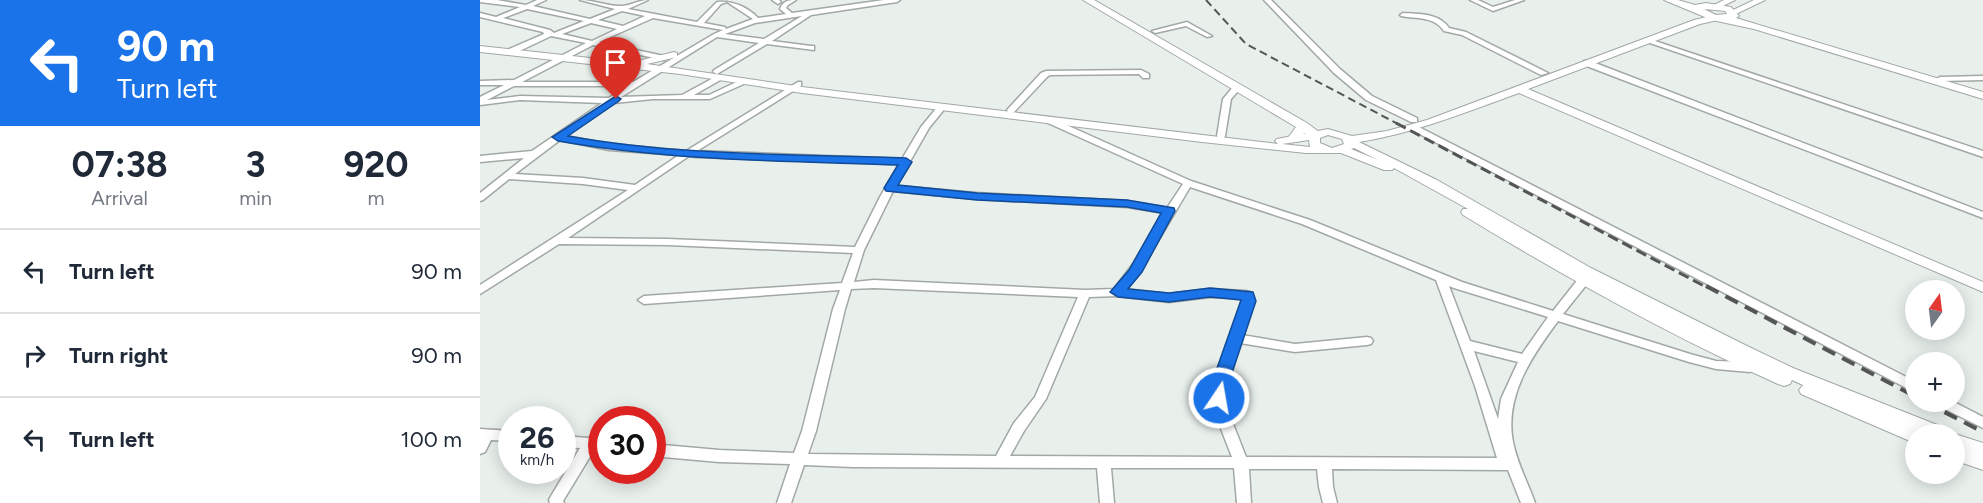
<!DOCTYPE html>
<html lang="en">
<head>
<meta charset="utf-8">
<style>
	:root { --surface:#fff; --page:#f2f2f3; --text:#1f2937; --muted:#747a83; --line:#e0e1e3 }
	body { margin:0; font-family:Figtree,sans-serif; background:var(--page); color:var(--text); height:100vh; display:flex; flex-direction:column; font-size:22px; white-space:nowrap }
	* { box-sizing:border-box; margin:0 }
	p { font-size:20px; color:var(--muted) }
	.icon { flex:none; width:33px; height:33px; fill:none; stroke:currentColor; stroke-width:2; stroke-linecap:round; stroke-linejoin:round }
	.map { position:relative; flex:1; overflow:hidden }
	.drawer { display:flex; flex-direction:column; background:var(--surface); width:480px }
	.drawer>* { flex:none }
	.top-card { background:#1a73e8; color:#fff; overflow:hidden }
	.needle { width:39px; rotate:14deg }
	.controls { position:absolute; left:1425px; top:280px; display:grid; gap:12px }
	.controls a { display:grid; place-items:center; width:60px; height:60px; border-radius:50%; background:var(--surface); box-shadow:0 3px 15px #0003; font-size:30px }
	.speed { position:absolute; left:18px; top:406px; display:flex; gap:12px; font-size:30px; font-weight:700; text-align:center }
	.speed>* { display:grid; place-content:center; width:78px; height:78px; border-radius:50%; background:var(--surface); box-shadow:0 3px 15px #0003; line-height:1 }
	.speed small { font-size:15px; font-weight:400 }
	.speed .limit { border:9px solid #d22; background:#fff; color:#111 }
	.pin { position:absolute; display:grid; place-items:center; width:51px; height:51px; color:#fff; margin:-62px -26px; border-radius:50% 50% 50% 0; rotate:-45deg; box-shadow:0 0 6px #0007 }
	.pin .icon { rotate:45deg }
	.me { position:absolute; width:66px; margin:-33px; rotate:12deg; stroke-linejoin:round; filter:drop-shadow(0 0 4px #0008) }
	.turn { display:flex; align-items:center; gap:21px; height:126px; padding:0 18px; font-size:27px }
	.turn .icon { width:78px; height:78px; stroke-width:2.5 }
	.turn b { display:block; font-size:42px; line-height:51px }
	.eta { display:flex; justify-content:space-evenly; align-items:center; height:102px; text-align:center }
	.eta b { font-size:36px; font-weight:700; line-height:42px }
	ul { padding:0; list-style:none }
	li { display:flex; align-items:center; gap:18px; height:84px; padding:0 18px; border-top:2px solid var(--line) }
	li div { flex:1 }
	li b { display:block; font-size:22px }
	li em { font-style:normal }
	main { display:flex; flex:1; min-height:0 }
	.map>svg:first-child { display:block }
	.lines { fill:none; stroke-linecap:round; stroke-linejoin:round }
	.minor-casing { stroke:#a2a8a5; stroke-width:3 }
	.tertiary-casing { stroke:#a2a8a5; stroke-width:2 }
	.secondary-casing { stroke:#a2a8a5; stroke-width:2 }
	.minor { fill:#fff; fill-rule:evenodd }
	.tertiary { fill:#fff; fill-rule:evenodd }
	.secondary { fill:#fff; fill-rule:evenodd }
	.rail-far2 { stroke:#535654; stroke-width:2; stroke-dasharray:8 4.5; stroke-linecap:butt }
	.rail-far1 { stroke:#535654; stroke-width:3; stroke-dasharray:11 5; stroke-linecap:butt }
	.rail { stroke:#535654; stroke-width:4; stroke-dasharray:14 8; stroke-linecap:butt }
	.route { fill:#1a73e8; stroke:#114b97; stroke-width:1.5 }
</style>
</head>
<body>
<main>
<section class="drawer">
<div class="top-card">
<div class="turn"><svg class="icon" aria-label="left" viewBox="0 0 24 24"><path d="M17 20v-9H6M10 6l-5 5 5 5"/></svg><div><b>90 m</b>Turn left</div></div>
</div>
<div class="eta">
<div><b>07:38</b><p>Arrival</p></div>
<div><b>3</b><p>min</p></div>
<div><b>920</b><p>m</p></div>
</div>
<ul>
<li><svg class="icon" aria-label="left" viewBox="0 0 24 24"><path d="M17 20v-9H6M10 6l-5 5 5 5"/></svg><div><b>Turn left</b></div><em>90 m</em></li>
<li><svg class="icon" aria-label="right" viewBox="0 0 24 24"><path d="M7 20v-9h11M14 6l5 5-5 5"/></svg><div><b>Turn right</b></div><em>90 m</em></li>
<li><svg class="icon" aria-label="left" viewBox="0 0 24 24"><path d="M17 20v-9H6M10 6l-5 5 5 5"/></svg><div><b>Turn left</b></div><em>100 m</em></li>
</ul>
</section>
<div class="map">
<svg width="1503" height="503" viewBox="0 0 1503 503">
	<rect width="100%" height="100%" fill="#e9f0ec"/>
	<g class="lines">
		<defs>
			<g id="minor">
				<path d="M0 0H17L46 5 57 0H66L53 6 110 19 135 9 100 0C114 0 126 6 139 6 148 7 158 0 168 0L148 9 217 22 237 2C252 0 268 7 278 18L306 14 300 9C303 1 308 0 316 0L308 5 306 8 312 13 404 0H420L417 2 331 15 292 41 331 46H334V50L287 44 237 74 233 72 234 70 279 43 237 37 141 97 202 95 239 75 243 77 242 79 214 95H229L263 79 267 81 266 83 230 99H173L134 103 86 136 129 144 206 151 318 82H321V86L217 151 422 159 441 127 459 105H462L466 107 449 128 416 186 497 193 647 201 687 208 703 184 568 123 567 121 571 118 711 181 830 220 982 282 1073 311 1099 278H1107L1108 281 1107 284 1083 314 1210 354 1236 361 1270 362 1274 364 1276 367 1274 370 1270 372 1236 369 1209 362 1078 321C1052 356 1024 396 1033 442 1037 463 1048 483 1055 503H1041L1028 470 852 469 853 487 857 503H843L839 487 837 469H769L771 503H757L754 468H631L634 503H620L617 468 373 467 324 465 311 503H297L310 464 239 462 172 456V444L239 450 314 453 322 431 353 309 360 290 164 304 158 300 164 296 362 283 373 253 188 245 79 244 0 294V285L148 190 103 184 29 179 3 200 0 201V193L44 158 0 162V156L52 151 122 103 40 100 0 105V97L24 85H0V81L34 80 106 43 71 36 33 54H27V50L64 34 63 32 0 17V13L16 17 40 7 0 2ZM247 2 273 19 246 29 245 27 224 23 241 4ZM47 9 104 21 74 33 70 30 23 18ZM142 11 165 16 143 26 118 20ZM322 16 284 39 245 34 275 23ZM173 18 243 30 234 34 153 82H42L113 45 184 60V56L119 42ZM111 23 137 29 112 41 82 34ZM34 86H147L129 98 40 96 7 100ZM80 140 129 150 199 155 155 185 103 178 35 174ZM209 156 215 157 419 164 400 197 375 247 188 239 88 238ZM710 187 822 224 956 280 995 386 1017 458 766 457 748 411 744 388 760 343 815 352 887 345 891 344 893 341 891 338 887 337 815 344 762 335 774 301 770 292 766 291 730 289 689 294 645 289 671 253ZM413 191 497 199 647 207 684 213 653 264 634 289 605 290 394 280 374 282 384 250ZM969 286 974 288 1068 317 1042 354 990 341ZM394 288 598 297 555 397 534 423 516 456 328 454 336 431 365 309 371 289ZM637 296 689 302 730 297 762 298V301L732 388 734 411 752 457 530 456 544 431 566 399 609 297ZM994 351 1038 362 1021 399 1018 419Z"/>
				<path d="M292 0H299L301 2 298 4Z"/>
				<path d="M784 0H791L860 69 892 96 937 118V122H931L886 100 854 73Z"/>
				<path d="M990 0H998L1013 7 1035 0H1044L1013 11Z"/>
				<path d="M923 13C939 14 959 13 969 28L986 32 1068 73 1061 75 982 35 964 31C954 16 937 19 921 16L920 15Z"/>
				<path d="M707 22 732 36 727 37 706 26 675 33 672 31Z"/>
				<path d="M1169 39 1503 151V157L1167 42 1165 41Z"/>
				<path d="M1104 61H1110L1503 212V218L1104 65Z"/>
				<path d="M661 70 669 74V78H663L659 74 570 75 567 77 534 112H528L527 110 561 73 566 71Z"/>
				<path d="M1503 76V80L1460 81 1456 79 1460 77Z"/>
				<path d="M753 87H759L760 89 751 99 745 136 744 138H738L737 136 743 99Z"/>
				<path d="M933 124 1436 382V393L930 129 929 127Z"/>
				<path d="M1456 402H1474L1503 417V428L1457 405Z"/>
				<path d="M0 429 32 431V441L11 440 5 452 0 454Z"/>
				<path d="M82 436 122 439V450H114L83 501 84 503H70L69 500 71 496 100 448 82 447Z"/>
			</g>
			<g id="tertiary">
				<path d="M1244 0H1255L1239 8 1232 6Z"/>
				<path d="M1274 0H1285L1256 14 1249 12Z"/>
				<path d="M1235 15 1239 18 1238 20 1220 24 1048 89 1503 282V292L1039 93C986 112 935 133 879 142L957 180 1111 268 1265 345 1313 368 1470 430 1472 433 1503 443V470L1474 460V435H1436V443L1430 441 1321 394 1319 390 1323 385 1312 380 1310 384 1304 386 1298 384C1189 335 1085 277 983 215L981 212 983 209H988L914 168 912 170H904L861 153H826L722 142 322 93 200 74 0 52V46L156 63 158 61 194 52 197 53V57L167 64 322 87 798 144 795 141 797 139 848 129 872 136 907 131 947 120 1214 20ZM848 135 862 139 864 144 852 148 840 143V138ZM829 140 830 147 802 144ZM874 148 898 160 871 149Z"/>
			</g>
			<g id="secondary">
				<path d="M603 0H614L827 123 843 135 837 139 824 133 817 142H809L807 139 816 127Z"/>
				<path d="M1184 0H1198L1215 5 1226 3 1251 7 1259 16 1256 18 1503 92V99L1274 29 1232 20ZM1224 9 1245 11 1247 14 1236 15Z"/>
			</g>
		</defs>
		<use href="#minor" class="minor-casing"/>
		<use href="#tertiary" class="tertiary-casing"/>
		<use href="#secondary" class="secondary-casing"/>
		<use href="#minor" class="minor"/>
		<use href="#tertiary" class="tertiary"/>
		<use href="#secondary" class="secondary"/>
		<path class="rail-far2" d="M726 0 766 44 918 124"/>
		<path class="rail-far1" d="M916 123 1228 288"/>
		<g class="rail">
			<path d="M1226 286 1436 397"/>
			<path d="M1445 402 1503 432"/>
		</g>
	</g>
	<path class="route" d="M136 96 141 99 139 101 88 136C199 156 313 154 426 158L432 162 418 185 497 193 647 200 694 208 695 211 662 272 648 289 689 293 730 288 773 292 776 301 747 388 748 398 745 402 739 404 733 402 730 388 761 300 730 297 689 302 638 297 630 292 649 270 681 213 647 207 497 200 406 191 404 188 418 165C305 161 190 161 78 141L72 137Z"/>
</svg>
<div class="controls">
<a><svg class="needle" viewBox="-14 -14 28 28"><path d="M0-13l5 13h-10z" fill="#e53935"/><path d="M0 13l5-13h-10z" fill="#747a83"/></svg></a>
<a>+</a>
<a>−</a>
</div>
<div class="speed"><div>26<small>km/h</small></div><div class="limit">30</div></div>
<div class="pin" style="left:136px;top:99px;background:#d93025"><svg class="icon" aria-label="arrive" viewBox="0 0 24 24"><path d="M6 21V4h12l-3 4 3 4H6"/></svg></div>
<svg class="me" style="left:739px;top:398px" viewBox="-20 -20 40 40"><circle r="17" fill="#1a73e8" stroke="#fff" stroke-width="3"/><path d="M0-11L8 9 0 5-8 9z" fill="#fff"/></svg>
</div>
</main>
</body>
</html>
